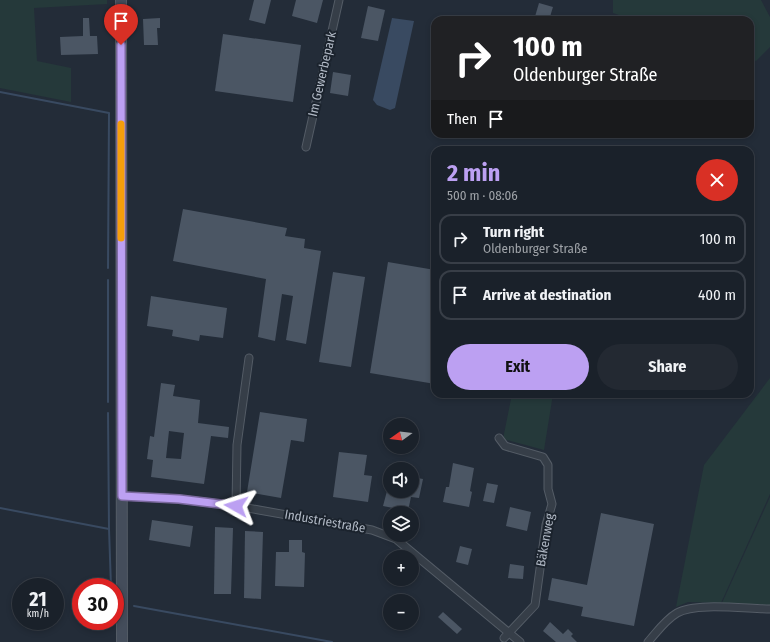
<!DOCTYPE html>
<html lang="en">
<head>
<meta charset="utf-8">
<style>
	:root { --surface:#1a212a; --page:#232932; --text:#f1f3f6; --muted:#9fa3a8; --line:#383e47; --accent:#bca0f2 }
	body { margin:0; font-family:"Fira Sans Condensed",sans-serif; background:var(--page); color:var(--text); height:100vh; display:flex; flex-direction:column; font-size:15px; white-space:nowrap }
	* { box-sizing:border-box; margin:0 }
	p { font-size:13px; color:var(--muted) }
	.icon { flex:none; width:22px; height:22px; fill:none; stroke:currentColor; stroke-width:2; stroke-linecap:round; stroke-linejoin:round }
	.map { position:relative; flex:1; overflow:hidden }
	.drawer { position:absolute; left:431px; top:146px; width:323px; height:252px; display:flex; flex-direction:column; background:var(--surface); border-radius:12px; box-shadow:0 2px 6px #0003,0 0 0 1px var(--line) }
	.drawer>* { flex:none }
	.hud { position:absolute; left:431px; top:16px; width:323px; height:122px; border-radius:12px; box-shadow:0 2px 6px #0003,0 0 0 1px var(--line); background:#202124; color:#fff; overflow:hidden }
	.needle { width:26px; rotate:255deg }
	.fabs { position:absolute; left:383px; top:418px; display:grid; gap:8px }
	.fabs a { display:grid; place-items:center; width:36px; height:36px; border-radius:50%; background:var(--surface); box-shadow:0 2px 6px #0003,0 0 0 1px var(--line); font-size:20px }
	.speed { position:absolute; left:12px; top:578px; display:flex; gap:8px; font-size:20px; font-weight:700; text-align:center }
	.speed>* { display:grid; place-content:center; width:52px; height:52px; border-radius:50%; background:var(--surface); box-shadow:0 2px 6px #0003,0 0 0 1px var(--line); line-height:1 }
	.speed small { font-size:10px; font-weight:400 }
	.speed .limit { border:6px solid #d22; background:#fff; color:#111 }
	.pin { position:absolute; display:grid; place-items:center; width:34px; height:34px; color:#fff; margin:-41px -17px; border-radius:50% 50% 50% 0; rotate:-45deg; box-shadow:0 0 4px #0007 }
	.pin .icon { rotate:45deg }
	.me { position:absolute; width:44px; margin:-22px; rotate:276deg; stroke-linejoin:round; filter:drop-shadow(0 0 3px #0008) }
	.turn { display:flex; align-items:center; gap:14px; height:84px; padding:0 16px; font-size:18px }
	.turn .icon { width:52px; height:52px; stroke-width:2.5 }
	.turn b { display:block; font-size:28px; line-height:34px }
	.then { display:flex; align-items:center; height:38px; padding:0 16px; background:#0003; gap:8px; font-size:15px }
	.round { display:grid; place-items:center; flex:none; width:42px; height:42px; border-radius:21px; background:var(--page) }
	.headline { display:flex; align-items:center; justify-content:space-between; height:68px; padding:0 16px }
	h1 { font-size:24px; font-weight:700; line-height:30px; color:var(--accent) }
	.button { display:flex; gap:8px; margin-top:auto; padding:8px 16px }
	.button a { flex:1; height:46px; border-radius:24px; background:var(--accent); color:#111; font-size:16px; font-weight:700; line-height:46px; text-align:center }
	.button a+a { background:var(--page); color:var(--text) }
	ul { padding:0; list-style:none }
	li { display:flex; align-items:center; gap:12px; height:50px; margin:0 8px 6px; padding:0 8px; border:2px solid var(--line); border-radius:12px }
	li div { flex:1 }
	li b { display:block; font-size:15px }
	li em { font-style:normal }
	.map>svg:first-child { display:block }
	.green { fill:#25393a }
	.water { fill:#394a61 }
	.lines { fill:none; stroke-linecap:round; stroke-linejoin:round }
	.stream { stroke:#394a61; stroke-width:2 }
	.building { fill:#4b5664; fill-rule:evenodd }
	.street-casing { stroke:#545c66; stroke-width:9 }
	.secondary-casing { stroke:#545c66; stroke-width:12 }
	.street { stroke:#363e48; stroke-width:7 }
	.secondary { stroke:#444d5b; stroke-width:10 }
	.route-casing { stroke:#7a689d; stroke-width:10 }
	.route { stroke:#bca0f2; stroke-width:7 }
	.slow { stroke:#f59e0b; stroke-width:7 }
	.labels { text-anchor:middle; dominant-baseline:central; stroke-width:4; stroke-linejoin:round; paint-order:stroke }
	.street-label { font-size:13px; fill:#b1b9c5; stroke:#1b232d }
</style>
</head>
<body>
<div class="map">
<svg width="770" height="642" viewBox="0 0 770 642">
	<rect width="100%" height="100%" fill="#232c38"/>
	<g class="green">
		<path d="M0 0H107V4L34 8 37 61 71 68V102L0 88Z"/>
		<path d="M613 0H761L770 17V47L756 61 750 59V20H633L613 13Z"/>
		<path d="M770 378V494L721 603 688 602 676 607 704 465Z"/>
		<path d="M512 394H553L544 450 503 439Z"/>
		<path d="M770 497V605L722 603Z"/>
	</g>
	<path class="water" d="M392 18 414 21 395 108 390 110 377 105 373 100Z"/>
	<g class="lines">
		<g class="stream">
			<path d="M0 92 109 113 108 268"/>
			<path d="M108 280V402"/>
			<path d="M108 413 109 529"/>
			<path d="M0 508 109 529 111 587"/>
			<path d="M134 606 332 642"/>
		</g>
	</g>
	<g class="building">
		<path d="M254 0H271L265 24 249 20Z"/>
		<path d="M296 0H323L317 23 292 16Z"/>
		<path d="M539 3 553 7 549 20H534Z"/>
		<path d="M368 6 385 10 378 41 361 38Z"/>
		<path d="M83 18H89L90 36H97L98 54 61 55 60 37 83 36Z"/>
		<path d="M160 18V28H157L158 45H144L143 19Z"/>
		<path d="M223 34 301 45 293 102 215 91Z"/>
		<path d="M333 72 351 75 348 96 330 93Z"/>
		<path d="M183 209 287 228 285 236 305 239 304 248 321 251 306 344 286 340 293 296 282 294 275 341 258 337 266 279 173 261Z"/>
		<path d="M388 262 435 270V384L370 373Z"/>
		<path d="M333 272 365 277 351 367 319 362Z"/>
		<path d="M151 296 227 308 223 338 200 335 199 341 172 336 173 330 147 326Z"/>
		<path d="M161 383 175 385 173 396 200 400 198 423 229 427 228 438 211 436 204 484 151 477 153 460 147 459 150 436 154 437ZM169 431 184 433 181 459 166 458Z"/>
		<path d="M260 412 307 419 304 442 291 440 281 498 247 492Z"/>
		<path d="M339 452 367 455 364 475 372 476 368 502 333 497Z"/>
		<path d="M453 463 474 468 470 491 472 492 469 507 443 502 446 487H449Z"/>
		<path d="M412 477 423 479 419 498 411 497 408 511 383 506 387 491H412Z"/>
		<path d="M487 483 498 485 494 503 483 501Z"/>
		<path d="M510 507 531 512 527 531 506 526Z"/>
		<path d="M601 513 654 524 634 626 581 616 583 607 548 600 552 578 587 585Z"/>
		<path d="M152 520 193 526 190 547 149 540Z"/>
		<path d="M215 527 233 528 231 594H214Z"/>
		<path d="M245 531 263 532 261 599 244 598Z"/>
		<path d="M289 540H302V552L305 553 304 587 275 586 276 552H289Z"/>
		<path d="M460 546 472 549 468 565 456 562Z"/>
		<path d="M510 564 524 566 523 579 508 578Z"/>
		<path d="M443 612 462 629 457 634 438 617Z"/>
		<path d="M550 622 563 634 568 629 573 634 571 636 577 642H556L543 631Z"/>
	</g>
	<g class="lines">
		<defs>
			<g id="street">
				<path d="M306 147 339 0"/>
				<path d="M499 438 505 446 543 457 548 465V489L552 504 546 525 535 605 504 638"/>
				<path d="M122 496 179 499 236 506 372 530 396 539 520 642"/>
				<path d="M236 506 237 445 249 358"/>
				<path d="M648 642C657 632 665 620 677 613 695 602 747 609 770 609"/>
			</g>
			<path id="secondary" d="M121 0 122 642"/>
		</defs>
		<use href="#street" class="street-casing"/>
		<use href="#secondary" class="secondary-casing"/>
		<use href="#street" class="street"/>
		<use href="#secondary" class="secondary"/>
	</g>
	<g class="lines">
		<defs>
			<path id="route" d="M121 45 122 496 179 499 236 506"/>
		</defs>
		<use href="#route" class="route-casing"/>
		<use href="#route" class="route"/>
		<path class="slow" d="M121 124V238"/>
	</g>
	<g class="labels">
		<g class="street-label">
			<text transform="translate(322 74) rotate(-77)">Im Gewerbepark</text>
			<text transform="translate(325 521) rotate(10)">Industriestraße</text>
			<text transform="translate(545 540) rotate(-80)">Bäkenweg</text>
		</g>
	</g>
</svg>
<div class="fabs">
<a><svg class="needle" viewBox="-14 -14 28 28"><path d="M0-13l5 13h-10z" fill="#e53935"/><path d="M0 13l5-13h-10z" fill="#9fa3a8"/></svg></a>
<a><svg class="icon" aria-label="sound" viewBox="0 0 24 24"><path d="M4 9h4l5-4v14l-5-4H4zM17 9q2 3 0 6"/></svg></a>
<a><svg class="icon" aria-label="layers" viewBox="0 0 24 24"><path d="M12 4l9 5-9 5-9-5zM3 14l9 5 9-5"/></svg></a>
<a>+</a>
<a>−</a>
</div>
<div class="speed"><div>21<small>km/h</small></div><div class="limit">30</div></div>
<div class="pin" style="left:121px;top:45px;background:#d93025"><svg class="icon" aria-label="arrive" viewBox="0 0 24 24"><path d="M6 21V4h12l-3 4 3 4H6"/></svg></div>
<svg class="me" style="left:236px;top:506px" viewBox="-20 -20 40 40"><path d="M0-17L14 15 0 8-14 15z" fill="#bca0f2" stroke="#fff" stroke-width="4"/></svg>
<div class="hud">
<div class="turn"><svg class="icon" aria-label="right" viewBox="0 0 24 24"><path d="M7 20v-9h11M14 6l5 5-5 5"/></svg><div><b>100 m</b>Oldenburger Straße</div></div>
<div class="then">Then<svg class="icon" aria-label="arrive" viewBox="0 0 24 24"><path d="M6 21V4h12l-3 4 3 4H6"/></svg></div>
</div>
<section class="drawer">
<div class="headline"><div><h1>2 min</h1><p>500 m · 08:06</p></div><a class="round" style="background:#d93025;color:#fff"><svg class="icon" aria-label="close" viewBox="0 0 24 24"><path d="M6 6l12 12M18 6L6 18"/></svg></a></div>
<ul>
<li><svg class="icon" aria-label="right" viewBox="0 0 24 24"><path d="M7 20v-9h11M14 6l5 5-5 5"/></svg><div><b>Turn right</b><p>Oldenburger Straße</p></div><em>100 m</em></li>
<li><svg class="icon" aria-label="arrive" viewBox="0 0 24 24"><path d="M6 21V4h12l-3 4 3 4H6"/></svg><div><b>Arrive at destination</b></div><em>400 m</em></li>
</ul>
<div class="button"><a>Exit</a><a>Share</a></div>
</section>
</div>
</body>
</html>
